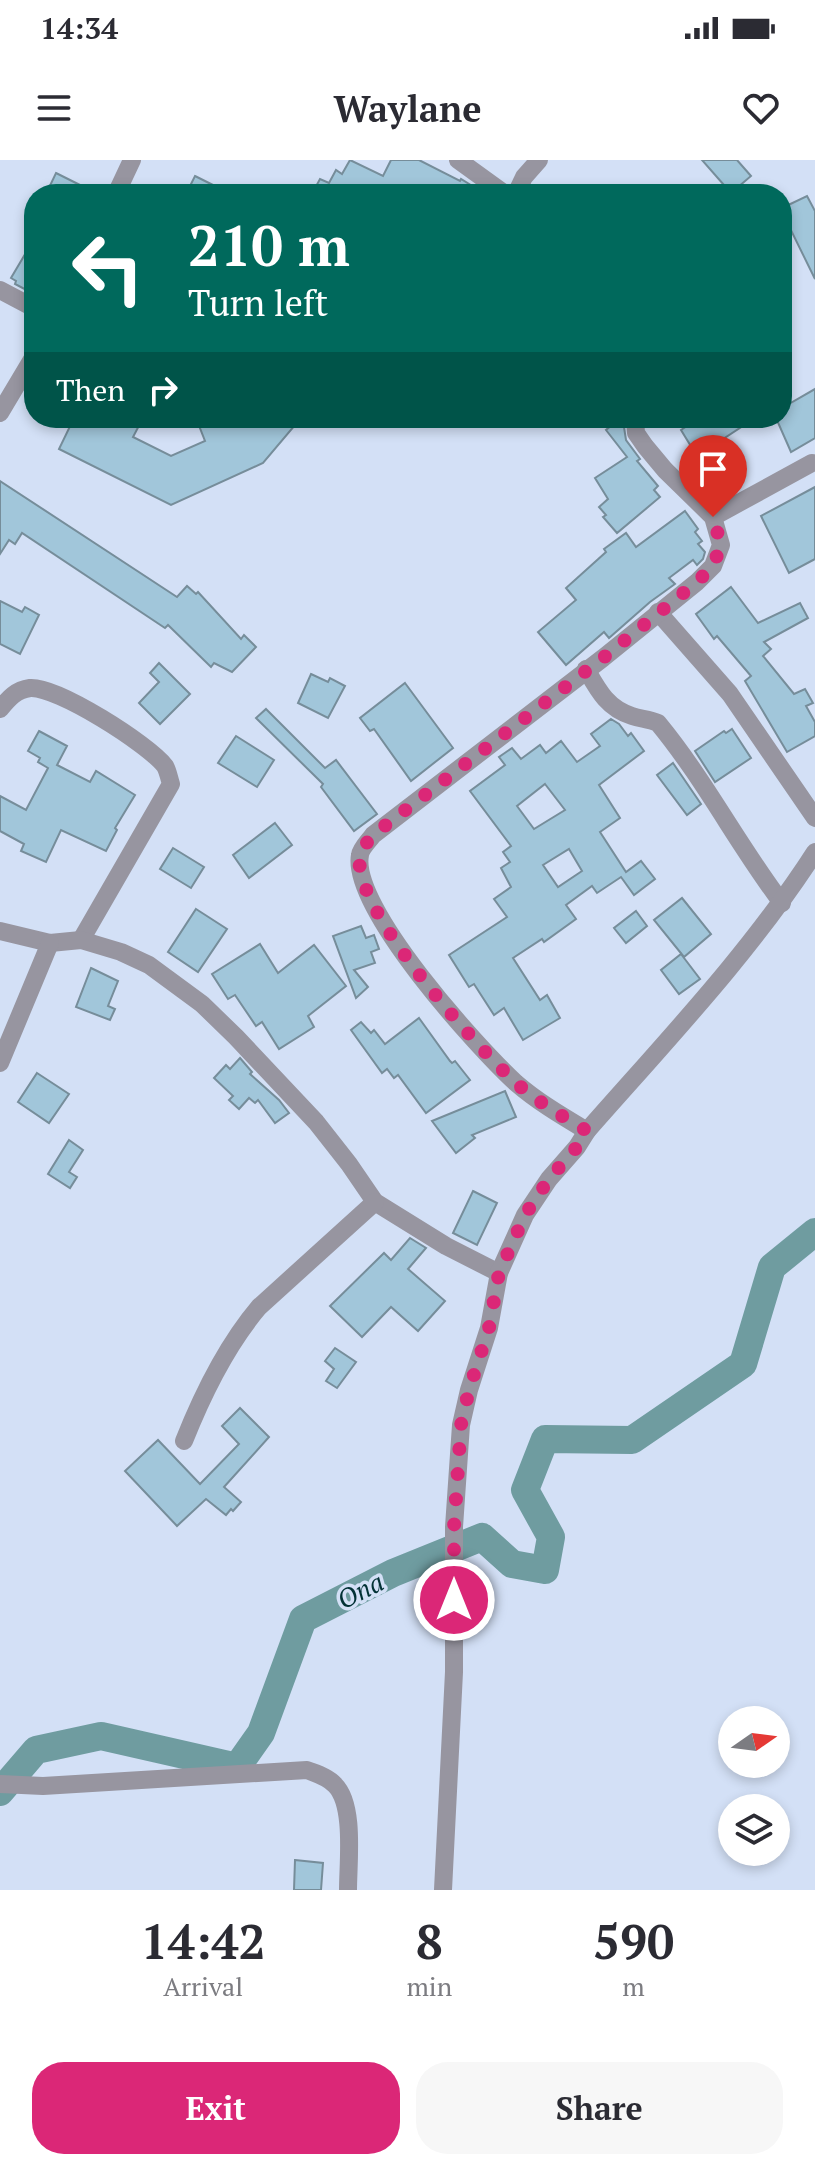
<!DOCTYPE html>
<html lang="en">
<head>
<meta charset="utf-8">
<style>
	:root { --surface:#fff; --page:#f7f7f7; --text:#2b2b33; --muted:#7c7c81; --accent:#db2777 }
	body { margin:0; font-family:"PT Serif",serif; background:var(--page); color:var(--text); height:100vh; display:flex; flex-direction:column; font-size:30px; white-space:nowrap }
	* { box-sizing:border-box; margin:0 }
	p { font-size:26px; color:var(--muted) }
	.icon { flex:none; width:44px; height:44px; fill:none; stroke:currentColor; stroke-width:2; stroke-linecap:round; stroke-linejoin:round }
	.map { position:relative; height:1730px; overflow:hidden }
	.side { display:flex; flex-direction:column; background:var(--surface); flex:1 }
	.side>* { flex:none }
	.banner { position:absolute; left:24px; top:24px; width:768px; height:244px; border-radius:32px; box-shadow:0 4px 12px #0003; background:#00695c; color:#fff; overflow:hidden }
	.needle { width:52px; rotate:76deg }
	.fabs { position:absolute; left:718px; top:1546px; display:grid; gap:16px }
	.fabs a { display:grid; place-items:center; width:72px; height:72px; border-radius:50%; background:var(--surface); box-shadow:0 4px 12px #0003; font-size:40px }
	.pin { position:absolute; display:grid; place-items:center; width:68px; height:68px; color:#fff; margin:-82px -34px; border-radius:50% 50% 50% 0; rotate:-45deg; box-shadow:0 0 8px #0007 }
	.pin .icon { rotate:45deg }
	.me { position:absolute; width:88px; margin:-44px; rotate:0deg; stroke-linejoin:round; filter:drop-shadow(0 0 6px #0008) }
	.turn { display:flex; align-items:center; gap:28px; height:168px; padding:0 32px; font-size:36px }
	.turn .icon { width:104px; height:104px; stroke-width:2.5 }
	.turn b { display:block; font-size:56px; line-height:68px }
	.then { display:flex; align-items:center; height:76px; padding:0 32px; background:#0003; gap:16px; font-size:30px }
	.eta { display:flex; justify-content:space-evenly; align-items:center; height:136px; text-align:center }
	.eta b { font-size:48px; font-weight:700; line-height:56px }
	.button { display:flex; gap:16px; margin-top:auto; padding:16px 32px }
	.button a { flex:1; height:92px; border-radius:32px; background:var(--accent); color:#fff; font-size:32px; font-weight:700; line-height:92px; text-align:center }
	.button a+a { background:var(--page); color:var(--text) }
	.status { display:flex; justify-content:space-between; align-items:center; height:56px; padding:0 40px; background:var(--surface); direction:ltr }
	.status svg { height:22px; fill:currentColor }
	header { display:flex; justify-content:space-between; align-items:center; height:104px; padding:0 32px; background:var(--surface); font-size:36px; font-weight:700 }
	.map>svg:first-child { display:block }
	.lines { fill:none; stroke-linecap:round; stroke-linejoin:round }
	.river { stroke:#6f9ca0; stroke-width:28 }
	.building { fill:#a1c6da; stroke:#768d9a; stroke-width:2; fill-rule:evenodd }
	.street { stroke:#9795a0; stroke-width:18 }
	.route { stroke:#db2777; stroke-width:14; stroke-dasharray:0 25.2 }
	.labels { text-anchor:middle; dominant-baseline:central; stroke-width:7; stroke-linejoin:round; paint-order:stroke }
	.water-label { font-size:26px; font-style:italic; fill:#023135; stroke:#d3e0f6 }
</style>
</head>
<body>
<div class="status"><b>14:34</b><svg viewBox="0 0 49 12"><path d="M0 12V9h3v3zM5 12V6h3v6zM10 12V3h3v9zM15 12V0h3v12zM26 1h20v11H26zM47 4h2v5h-2z"/></svg></div>
<header><svg class="icon" aria-label="menu" viewBox="0 0 24 24"><path d="M4 6h16M4 12h16M4 18h16"/></svg>Waylane<svg class="icon" aria-label="heart" viewBox="0 0 24 24"><path d="M12 20l-8-8c-3-5 5-10 8-4 3-6 11-1 8 4z"/></svg></header>
<div class="map">
<svg width="815" height="1730" viewBox="0 0 815 1730">
	<rect width="100%" height="100%" fill="#d3e0f6"/>
	<g class="lines">
		<path class="river" d="M0 1632 36 1590 101 1576 237 1607 261 1573 303 1459 393 1413 482 1377 512 1404 545 1410 551 1377 525 1330 545 1279 632 1280 743 1204 772 1107 815 1072"/>
	</g>
	<g class="building">
		<path d="M350 0 383 16 391 0H419L460 21 461 19 485 34H321L314 30 320 19 329 23 336 10 342 14Z"/>
		<path d="M702 0H737L751 16 731 33Z"/>
		<path d="M56 13 98 34H46Z"/>
		<path d="M195 16 231 34H186Z"/>
		<path d="M807 36 815 51V119L782 52V48Z"/>
		<path d="M34 79V134L15 124 16 121 11 118Z"/>
		<path d="M815 229V278L791 292 776 258H782V248Z"/>
		<path d="M74 258H143L133 277 171 296 205 281 196 258H301L263 303 171 345 59 289Z"/>
		<path d="M699 258H755L697 296 681 270Z"/>
		<path d="M618 260 624 267 626 280 640 299 637 301 658 326 654 330 660 337 617 373 603 357 606 355 599 347 608 339 595 318 627 297 606 270Z"/>
		<path d="M0 321 177 437 187 426 196 434 198 432 241 479 244 475 256 487 232 512 214 503 211 507 168 465 165 468 22 373 15 384 9 380 0 394Z"/>
		<path d="M815 327V399L789 413 761 356Z"/>
		<path d="M685 351 698 369 695 372 702 381 698 384 705 392 703 399 697 405 693 400 669 418 675 424 650 442 609 478 604 472 566 505 538 472 576 440 566 428 606 392 604 389 626 373 636 387Z"/>
		<path d="M731 427 758 463 800 443 808 458 764 482 771 489 763 496 794 534 805 529 813 543 806 546 815 562V576L787 592 745 521 751 516 717 476 714 479 696 454Z"/>
		<path d="M0 441 22 452 25 447 39 455 20 494 0 484Z"/>
		<path d="M159 503 190 534 160 564 139 543 159 522 150 513Z"/>
		<path d="M311 514 328 522 330 518 345 526 328 558 298 543Z"/>
		<path d="M405 523 453 588 411 621 374 569 370 571 360 558Z"/>
		<path d="M266 549 325 608 336 600 377 654 354 671 321 627 323 624 256 558Z"/>
		<path d="M611 559 619 564 628 576 631 573 644 591 599 625 620 658 600 672 626 712 641 701 655 719 634 735 621 717 597 733 592 726 566 745 576 759 544 782 542 779 513 798 540 840 547 835 560 858 523 880 504 848 494 855 474 824 469 827 449 795 507 757 494 739 511 727 501 708 510 702 503 692 511 686 470 631 505 605 499 597 512 588 521 599 540 585 546 593 561 581 577 602 600 586 591 574ZM545 624 565 650 534 669 517 646ZM569 689 582 711 558 727 543 705Z"/>
		<path d="M732 569 751 598 715 622 695 591 724 571 726 573Z"/>
		<path d="M39 571 67 586 57 605 90 622 96 611 135 635 115 668 117 670 106 691 61 670 46 702 21 691 24 684 0 671V636L26 650 48 608 38 602 40 598 28 591Z"/>
		<path d="M236 576 274 600 257 627 218 603Z"/>
		<path d="M673 603 701 644 687 655 657 615Z"/>
		<path d="M275 663 292 685 249 718 233 695Z"/>
		<path d="M173 688 204 707 191 728 160 709Z"/>
		<path d="M682 738 711 774 684 797 654 760Z"/>
		<path d="M196 749 227 769 198 812 168 792Z"/>
		<path d="M636 751 647 766 626 783 614 768Z"/>
		<path d="M361 766 366 778 374 775 379 789 371 792 375 803 354 810 368 827 356 838 333 776Z"/>
		<path d="M260 784 278 813 314 785 346 826 308 856 314 867 279 889 262 862 256 866 235 835 228 839 212 814Z"/>
		<path d="M681 794 700 819 679 834 661 810Z"/>
		<path d="M91 808 118 821 108 846 115 849 110 860 76 847Z"/>
		<path d="M419 858 450 901 452 903 455 901 470 920 426 953 398 915 394 918 387 909 382 913 351 870 361 862 371 873 374 870 385 884Z"/>
		<path d="M240 898 252 912 250 914 279 940 289 953 275 963 258 940 255 943 249 938 239 949 229 940 233 936 214 918 226 905 230 909Z"/>
		<path d="M37 913 69 934 49 963 18 942Z"/>
		<path d="M505 931 516 957 472 975 475 978 456 993 432 961Z"/>
		<path d="M69 980 83 990 69 1012 77 1017 70 1028 48 1014Z"/>
		<path d="M473 1031 497 1043 477 1085 453 1073Z"/>
		<path d="M410 1078 426 1088 408 1109 445 1141 418 1171 391 1147 362 1177 330 1146 384 1093 391 1100Z"/>
		<path d="M335 1188 356 1202 337 1228 326 1221 334 1209 325 1201Z"/>
		<path d="M240 1248 269 1277 224 1327 241 1342 233 1351 231 1349 226 1355 206 1339 177 1366 125 1311 158 1280 200 1324 239 1284 222 1266Z"/>
		<path d="M295 1700 323 1703 321 1730H294Z"/>
	</g>
	<g class="lines">
		<g class="street">
			<path d="M458 0 505 34"/>
			<path d="M116 34 132 0"/>
			<path d="M516 34 524 17 539 0"/>
			<path d="M0 130 34 148"/>
			<path d="M0 253 34 196"/>
			<path d="M713 357 812 303"/>
			<path d="M658 452 730 534 815 658"/>
			<path d="M586 509C598 530 607 548 632 556 641 559 649 559 658 563 705 620 738 685 782 743"/>
			<path d="M0 549C9 538 16 530 30 528 57 526 148 584 165 606 168 611 169 618 171 624L81 780"/>
			<path d="M0 771 50 783 81 780 121 792 149 805 202 844 236 877 316 962 349 1004 375 1042 446 1086 499 1113"/>
			<path d="M0 903 50 783"/>
			<path d="M587 971C562 956 538 942 516 923 477 887 350 747 360 695 361 688 369 681 373 675L603 498 697 422 713 406 721 385 713 357 665 310 645 286 636 273 635 258"/>
			<path d="M184 1281C203 1233 226 1186 259 1147L375 1042"/>
			<path d="M0 1624 43 1626 307 1610C317 1614 328 1617 335 1625 355 1645 348 1702 348 1730"/>
			<path d="M443 1730 454 1512V1367L461 1265 469 1230 489 1168 499 1113 525 1055 549 1019 577 987 587 971C666 881 750 793 815 692"/>
		</g>
	</g>
	<g class="lines">
		<path class="route" d="M454 1440V1367L461 1265 469 1230 489 1168 499 1113 525 1055 549 1019 577 987 587 971C562 956 538 942 516 923 477 887 350 747 360 695 361 688 369 681 373 675L603 498 697 422 713 406 721 385 713 357"/>
	</g>
	<g class="labels">
		<g class="water-label">
			<text transform="translate(360 1430) rotate(-27)">Ona</text>
		</g>
	</g>
</svg>
<div class="fabs">
<a><svg class="needle" viewBox="-14 -14 28 28"><path d="M0-13l5 13h-10z" fill="#e53935"/><path d="M0 13l5-13h-10z" fill="#7c7c81"/></svg></a>
<a><svg class="icon" aria-label="layers" viewBox="0 0 24 24"><path d="M12 4l9 5-9 5-9-5zM3 14l9 5 9-5"/></svg></a>
</div>
<div class="pin" style="left:713px;top:357px;background:#d93025"><svg class="icon" aria-label="arrive" viewBox="0 0 24 24"><path d="M6 21V4h12l-3 4 3 4H6"/></svg></div>
<svg class="me" style="left:454px;top:1440px" viewBox="-20 -20 40 40"><circle r="17" fill="#db2777" stroke="#fff" stroke-width="3"/><path d="M0-11L8 9 0 5-8 9z" fill="#fff"/></svg>
<div class="banner">
<div class="turn"><svg class="icon" aria-label="left" viewBox="0 0 24 24"><path d="M17 20v-9H6M10 6l-5 5 5 5"/></svg><div><b>210 m</b>Turn left</div></div>
<div class="then">Then<svg class="icon" aria-label="right" viewBox="0 0 24 24"><path d="M7 20v-9h11M14 6l5 5-5 5"/></svg></div>
</div>
</div>
<section class="side">
<div class="eta">
<div><b>14:42</b><p>Arrival</p></div>
<div><b>8</b><p>min</p></div>
<div><b>590</b><p>m</p></div>
</div>
<div class="button"><a>Exit</a><a>Share</a></div>
</section>
</body>
</html>
